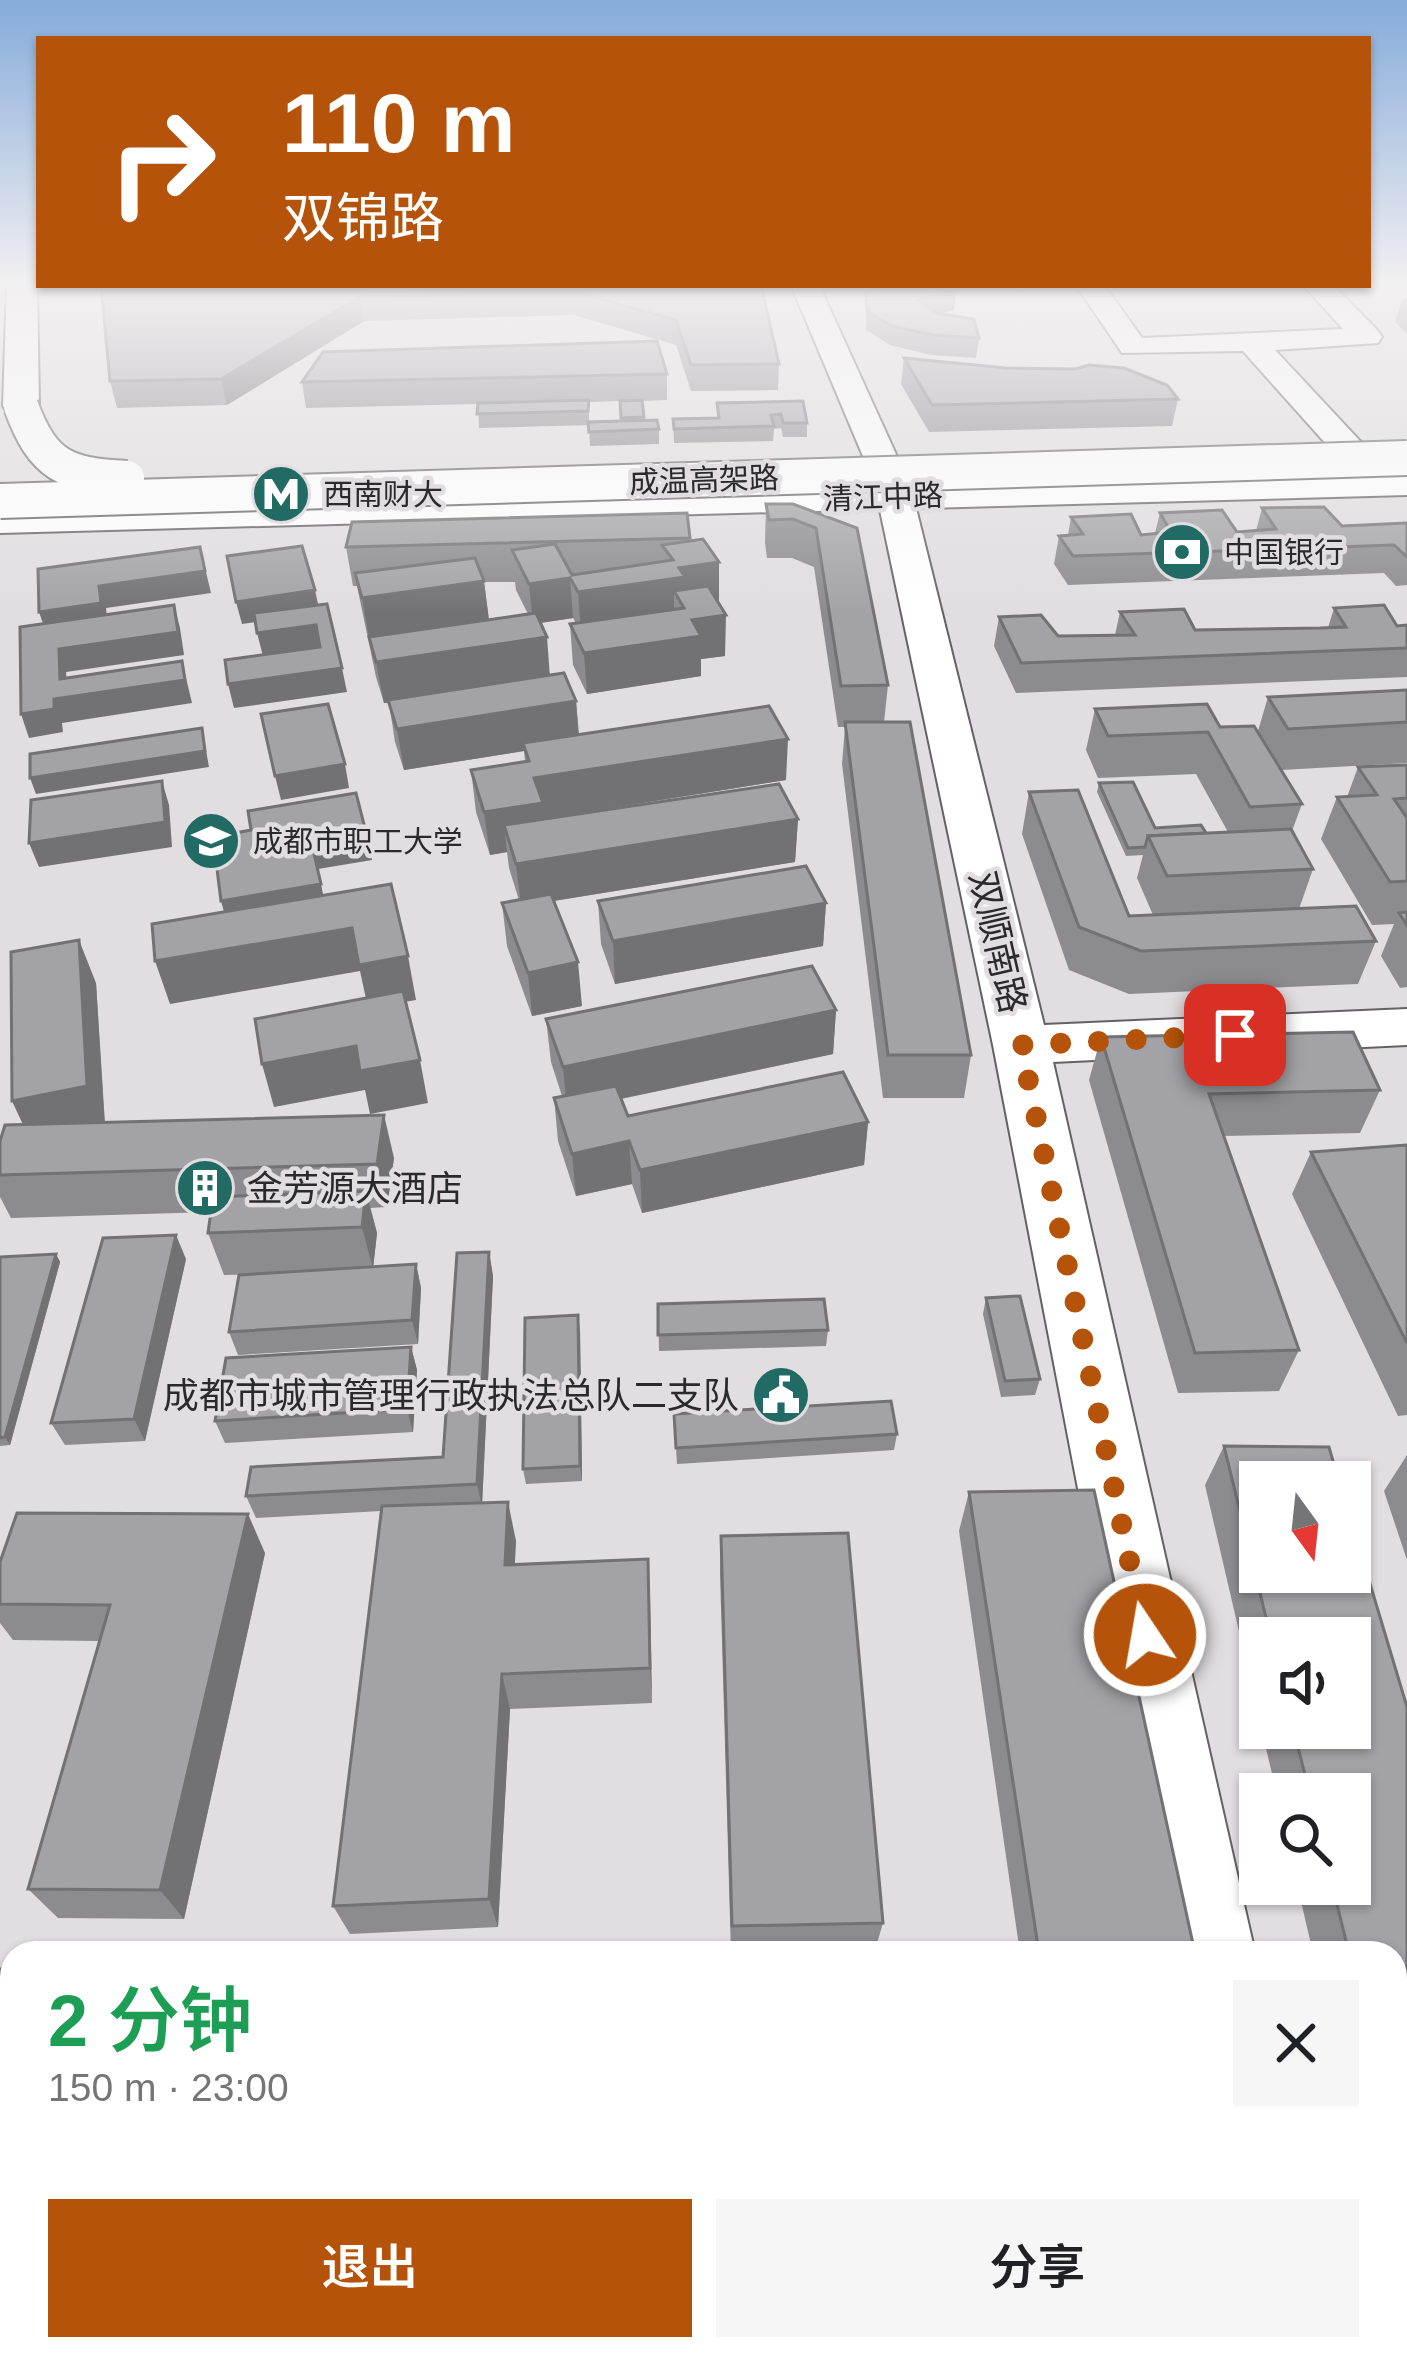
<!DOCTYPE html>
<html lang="zh">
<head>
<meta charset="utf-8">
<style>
	:root { --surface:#fff; --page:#f6f6f6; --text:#202124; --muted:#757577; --accent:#b45309 }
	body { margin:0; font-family:Helvetica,"Noto Sans SC",sans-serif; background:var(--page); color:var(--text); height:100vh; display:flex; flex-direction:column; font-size:45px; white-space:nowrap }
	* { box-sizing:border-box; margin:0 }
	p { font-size:39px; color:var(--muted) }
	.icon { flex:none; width:66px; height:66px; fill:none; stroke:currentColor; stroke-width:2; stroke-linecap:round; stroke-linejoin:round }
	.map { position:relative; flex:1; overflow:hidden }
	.drawer { position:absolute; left:0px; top:1941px; width:1407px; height:420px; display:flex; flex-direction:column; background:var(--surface); border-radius:36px 36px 0 0; box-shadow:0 3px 9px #0004 }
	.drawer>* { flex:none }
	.banner { position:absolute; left:36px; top:36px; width:1335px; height:252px; border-radius:0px; box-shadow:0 3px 9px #0004; background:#b45309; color:#fff; overflow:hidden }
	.needle { width:78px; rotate:165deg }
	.fabs { position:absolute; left:1239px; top:1461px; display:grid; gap:24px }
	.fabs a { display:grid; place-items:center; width:132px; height:132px; border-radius:0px; background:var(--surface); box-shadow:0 3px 9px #0004; font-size:60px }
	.pin { position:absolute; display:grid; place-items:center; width:102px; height:102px; color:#fff; margin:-51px; border-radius:24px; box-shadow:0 6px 18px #0006 }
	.me { position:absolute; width:132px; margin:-66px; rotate:348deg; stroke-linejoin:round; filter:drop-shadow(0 0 9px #0008) }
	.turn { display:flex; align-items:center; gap:42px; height:252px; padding:0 48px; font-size:54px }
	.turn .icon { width:156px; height:156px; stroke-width:2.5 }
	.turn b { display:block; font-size:84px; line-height:102px }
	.round { display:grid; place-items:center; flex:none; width:126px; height:126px; border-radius:0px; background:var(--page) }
	.head { display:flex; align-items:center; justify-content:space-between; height:204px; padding:0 48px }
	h1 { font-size:72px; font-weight:600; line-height:90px; color:#1e9e55 }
	.cta { display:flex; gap:24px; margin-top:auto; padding:24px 48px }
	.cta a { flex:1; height:138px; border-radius:0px; background:var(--accent); color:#fff; font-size:48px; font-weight:600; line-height:138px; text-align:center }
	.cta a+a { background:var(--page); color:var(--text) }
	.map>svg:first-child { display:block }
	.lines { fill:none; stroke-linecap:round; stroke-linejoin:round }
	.minor-casing { stroke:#646164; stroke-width:4 }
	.major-casing { stroke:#646164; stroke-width:4 }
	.highway-casing { stroke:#646164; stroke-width:4 }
	.minor { fill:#fff; fill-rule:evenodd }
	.major { fill:#fff; fill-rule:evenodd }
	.highway { fill:#fff; fill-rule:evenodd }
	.highway-bridge-casing { stroke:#646164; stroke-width:38; stroke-linecap:butt }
	.highway-bridge { stroke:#fff; stroke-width:34 }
	.wall { fill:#8c8b8f; fill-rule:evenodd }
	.shaded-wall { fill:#727174 }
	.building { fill:#a3a2a6; stroke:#727174; stroke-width:3 }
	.route { stroke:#b45309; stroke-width:21; stroke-dasharray:0 37.8 }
	.labels { text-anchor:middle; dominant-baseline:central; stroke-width:9; stroke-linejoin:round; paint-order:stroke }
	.far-street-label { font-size:30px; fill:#2b2a2b; stroke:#e1dde0 }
	.far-poi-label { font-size:30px; fill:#2b2a2b; stroke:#e1dde0; text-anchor:start }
	.street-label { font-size:36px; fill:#2b2a2b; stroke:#e1dde0 }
	.poi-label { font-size:36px; fill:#2b2a2b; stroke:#e1dde0; text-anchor:start }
</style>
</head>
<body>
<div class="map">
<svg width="1407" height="2361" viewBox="0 0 1407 2361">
	<rect width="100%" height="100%" fill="#e1dde0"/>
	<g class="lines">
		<defs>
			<g id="minor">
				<path d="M791 285H819L899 461 894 468H870L865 461Z"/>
				<path d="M1076 285H1104L1142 338 1343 329 1303 285H1333L1378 331 1382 337 1378 343 1275 350 1360 441 1407 468V493L1336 455 1243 351 1122 353Z"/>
				<path d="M895 485 908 488 913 496 1044 1025 1407 1009V1045L1053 1062 1255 1953H1167L993 1045 877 496 882 488Z"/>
				<path d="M1395 2290H1407V2361H1353L1348 2349H1395Z"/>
				<path d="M146 2349H878L873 2361H141Z"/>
				<path d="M1243 2349H1345L1347 2361H1245Z"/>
			</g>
			<path id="major" d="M1407 471V495L0 533V509Z"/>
			<path id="highway" d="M7 283H37L39 406 34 414H8L3 406Z"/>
		</defs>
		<use href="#minor" class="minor-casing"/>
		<use href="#major" class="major-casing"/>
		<use href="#highway" class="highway-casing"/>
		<use href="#minor" class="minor"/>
		<use href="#major" class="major"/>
		<use href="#highway" class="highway"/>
		<defs>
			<g id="highway-bridge">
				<path d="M21 406C43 466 65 475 127 478"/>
				<path d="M0 501 1407 458"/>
			</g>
		</defs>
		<use href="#highway-bridge" class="highway-bridge-casing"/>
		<use href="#highway-bridge" class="highway-bridge"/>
	</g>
	<g class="wall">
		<path d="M101 285H761L779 364 778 390 691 391 676 345 574 315 364 321 227 405 117 408 110 381Z"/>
		<path d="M866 292 954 310 937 314 979 338 976 358 931 355 890 345 866 330Z"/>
		<path d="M1407 297V334L1395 322 1403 298Z"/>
		<path d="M904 358 1006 368 1075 369 1178 399 1172 426 929 432 901 384Z"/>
		<path d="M667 374V400L642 401 644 420 659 429V444L590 446 589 425 479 428 478 404 306 408 302 382ZM620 401 621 421 589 422V402Z"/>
		<path d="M803 401 807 423V437H783L781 428 774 429 773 441 674 443 673 419 717 418V403Z"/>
		<path d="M766 504 857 528 888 685 884 722 971 1055 964 1098H883L842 764 845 727H838L814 567 792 558H767L765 543Z"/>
		<path d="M1262 508 1342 526 1407 523V585L1396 586 1384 573 1068 585 1054 564 1059 536 1068 535 1071 517 1141 535 1155 533 1160 513 1237 532 1256 531Z"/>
		<path d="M687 513 690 541 719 602 725 656 701 659V676L587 694 573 665 570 624 576 623 573 618 540 623 550 676 576 701 579 734 786 780 544 819H798L795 862 554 901 582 1006 532 1016 507 946 502 903 519 900 509 868 507 852 490 855 476 812 471 770 525 761 524 751 404 770 395 742 389 703H384L376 677 357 586H353L346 547ZM484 582H515L516 590 528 614 489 620Z"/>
		<path d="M1334 608 1397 626 1407 648V677L1016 693 994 646 999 617 1058 636 1115 635 1120 612 1195 630 1328 628Z"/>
		<path d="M1407 690V763L1281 770 1302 804 1292 831 1313 869 1299 909 1376 941 1358 984 1129 994 1069 970 1022 834 1029 792 1129 916 1153 915 1137 878 1143 855 1126 856 1097 792 1099 783 1155 828 1206 833 1228 832 1196 774 1098 778 1086 750 1095 709 1258 731 1268 697Z"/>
		<path d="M1407 765V987L1400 988 1381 956 1394 924 1372 925 1321 839 1337 797H1347L1358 767Z"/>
		<path d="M598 901 826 903 823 946 615 984 601 944Z"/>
		<path d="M96 983 105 1123 394 1158 387 1207 370 1208 377 1233 373 1267 416 1264 421 1288 418 1344 238 1355 229 1332 262 1274 224 1275 208 1233 211 1212 11 1218 0 1197V1141L23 1125Z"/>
		<path d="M836 1010 833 1054 621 1099 628 1116 868 1122 864 1165 642 1213 632 1184 576 1196 558 1141 554 1098 562 1096 551 1062 546 1019Z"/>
		<path d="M1101 1037 1380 1090 1360 1133 1224 1136 1299 1350 1279 1391 1178 1393 1089 1080Z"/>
		<path d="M1407 1147V1415L1398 1416 1292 1194 1311 1152Z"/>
		<path d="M489 1252 493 1276 482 1503 516 1541 514 1565 648 1559 652 1703 510 1709 498 1927 350 1934 333 1906 381 1511 256 1518 246 1496 443 1457Z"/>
		<path d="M56 1254 60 1262 10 1445 0 1446V1257Z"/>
		<path d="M186 1259 145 1441 65 1445 51 1423Z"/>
		<path d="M986 1298 1040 1379 1035 1395 1001 1397 983 1314Z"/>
		<path d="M658 1304 828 1330 826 1346 659 1351Z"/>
		<path d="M580 1331 582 1481 526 1484 523 1469Z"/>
		<path d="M411 1347 417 1370 413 1432 225 1443 215 1421Z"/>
		<path d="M674 1414 897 1434 894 1450 677 1464Z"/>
		<path d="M1224 1446 1407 1707V2137L1395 2127V1953H1313L1297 1884H1350V1794H1277L1261 1728H1350V1638H1260V1722L1205 1485Z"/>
		<path d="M1407 1455V1560L1384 1491Z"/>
		<path d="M969 1492 1195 1953H1020L959 1531Z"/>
		<path d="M721 1536 883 1923 875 1950 731 1953 720 1573Z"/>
		<path d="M265 1553 184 1919 58 1918 28 1889 100 1641 13 1640 0 1623V1562Z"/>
		<path d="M0 1969H12V2136L0 2135Z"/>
	</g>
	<g class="shaded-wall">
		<path d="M956 291 954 310 918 319 919 300Z"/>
		<path d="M360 297 364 321 227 405 221 379Z"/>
		<path d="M200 547 211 593 106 608 108 626 47 635 39 612 99 586Z"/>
		<path d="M719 562V602L684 608 674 591V618L581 632 578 592 679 568Z"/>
		<path d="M570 578 573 618 533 624 529 584Z"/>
		<path d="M484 581 489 621 369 638 362 598Z"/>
		<path d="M315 590 320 613 242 624 236 602Z"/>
		<path d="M174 605 180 628 184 655 66 672 68 697 182 661 192 703 62 723 63 732 29 738 21 714 54 699 60 679 59 649Z"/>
		<path d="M726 615 725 656 701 659V676L587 694 584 653 692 620Z"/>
		<path d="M316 625 320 648 263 656 257 633Z"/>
		<path d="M547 637 550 678 384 703 376 662Z"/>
		<path d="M342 668 347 692 234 708 228 684Z"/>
		<path d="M576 701 579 742 523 743 524 751 404 770 397 729Z"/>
		<path d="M202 728 209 767 36 794 30 778Z"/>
		<path d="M788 739 786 780 504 825 507 852 490 855 484 812 534 778Z"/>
		<path d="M345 764 349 788 281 800 275 776Z"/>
		<path d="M162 781 169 805 172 847 39 867 29 843Z"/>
		<path d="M798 819 795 862 521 906 516 864Z"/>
		<path d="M367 836 372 860 318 869 326 909 228 926 221 901 312 845Z"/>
		<path d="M826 903 823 946 615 984 613 941Z"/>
		<path d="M352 928 408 956 416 1000 368 1008 360 971 170 1004 155 961Z"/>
		<path d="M79 940 96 983 105 1129 32 1144 12 1101Z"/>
		<path d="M578 962 582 1006 532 1016 528 973Z"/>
		<path d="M836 1010 833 1054 567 1110 563 1067Z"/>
		<path d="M356 1046 420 1060 428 1103 370 1114 365 1090 274 1107 262 1064Z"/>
		<path d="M384 1115 394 1158 387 1207 377 1164Z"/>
		<path d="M868 1122 864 1165 642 1213 640 1170Z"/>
		<path d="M629 1141 632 1184 576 1196 572 1154Z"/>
		<path d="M366 1191 377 1233 373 1269 362 1227Z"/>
		<path d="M176 1235 186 1259 145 1441 134 1419Z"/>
		<path d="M489 1252 493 1276 482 1506 477 1484Z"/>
		<path d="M56 1254 60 1262 10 1445 5 1437Z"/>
		<path d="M416 1264 421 1288 418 1344 412 1320Z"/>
		<path d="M578 1315 580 1331 582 1481 580 1466Z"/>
		<path d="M411 1347 417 1370 413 1432 407 1409Z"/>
		<path d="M508 1502 516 1541 513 1602 505 1565Z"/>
		<path d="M248 1514 265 1553 184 1919 160 1890Z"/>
		<path d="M648 1559 650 1597 652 1703 650 1668Z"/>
		<path d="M502 1674 510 1709 498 1927 489 1899Z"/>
	</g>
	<g class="building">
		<path d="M101 285H761L779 364 691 365 676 320 572 291 360 297 221 379 110 381Z"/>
		<path d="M885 285H954L956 291 919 300 935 313 974 319 979 338 933 335 892 326 867 311 866 292Z"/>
		<path d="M657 341 667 374 302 382 323 352Z"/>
		<path d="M904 358 1006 368 1075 369 1089 365 1124 368 1167 385 1178 399 932 405Z"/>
		<path d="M589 400 588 411 477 414 478 403Z"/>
		<path d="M642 400 644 417 621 418 620 401Z"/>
		<path d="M803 401 807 423H783L781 414 771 415 774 426 674 429 673 419 719 418 717 403Z"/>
		<path d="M657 420 659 429 589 432 588 422Z"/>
		<path d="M766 504H793L857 528 888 685 841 686 816 528 793 519 769 520Z"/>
		<path d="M1324 507 1342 526 1407 523V557L1394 545 1073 556 1059 536 1083 534 1071 517 1131 514 1141 535 1171 532 1160 513 1222 510 1237 532 1276 529 1262 508Z"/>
		<path d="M687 513 690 538 346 547 352 522Z"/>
		<path d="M703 539 719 562 679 568 685 577 578 592 570 578 529 584 512 550 555 544 572 575 673 560 662 545Z"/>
		<path d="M302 546 315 590 236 602 227 556Z"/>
		<path d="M200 547 205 571 99 586 101 603 39 612 38 569Z"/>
		<path d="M475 558 484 581 362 598 355 573Z"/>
		<path d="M708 586 726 615 692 620 701 636 584 653 570 624 684 608 674 591Z"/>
		<path d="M327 604 342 668 228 684 225 660 320 647 316 625 257 633 254 613Z"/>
		<path d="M174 605 178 632 59 649 60 679 182 661 185 680 54 699V709L21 714 20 627Z"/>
		<path d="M1384 605 1397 626 1407 625V648L1021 663 999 617 1041 615 1058 636 1135 635 1120 612 1184 609 1195 630 1320 628 1346 627 1334 608Z"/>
		<path d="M536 613 547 637 376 662 369 637Z"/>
		<path d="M564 673 576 701 397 729 388 700Z"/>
		<path d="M1407 690V722L1288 729 1268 697Z"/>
		<path d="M328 704 345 764 275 776 261 714Z"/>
		<path d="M1207 704 1220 727 1254 726 1302 804 1250 807 1208 732 1108 736 1095 709Z"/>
		<path d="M769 706 788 739 534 778 543 803 484 812 471 770 529 761 523 743Z"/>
		<path d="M845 722H910L971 1055H888Z"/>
		<path d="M202 728 205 751 30 778V754Z"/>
		<path d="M1407 765V798L1394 799 1407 818V881L1390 882 1337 797 1377 795 1358 767Z"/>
		<path d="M162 781 165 822 29 843 31 800Z"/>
		<path d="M1133 782 1155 828 1201 825 1206 833 1148 836 1145 847 1128 848 1099 783Z"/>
		<path d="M779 784 798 819 516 864 504 825Z"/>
		<path d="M1078 790 1129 916 1356 906 1376 941 1141 951 1079 927 1029 792Z"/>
		<path d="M356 793 367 836 312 845 321 884 221 901 213 837 251 830 248 811Z"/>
		<path d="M1291 829 1313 869 1167 876 1148 836Z"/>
		<path d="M806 866 826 903 613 941 598 901Z"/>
		<path d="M391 884 408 956 359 965 352 928 155 961 152 924Z"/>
		<path d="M551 894 578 962 528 973 502 903Z"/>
		<path d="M1407 912V925L1399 913Z"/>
		<path d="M79 940 87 1086 12 1101 11 952Z"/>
		<path d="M812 966 836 1010 563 1067 546 1019Z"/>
		<path d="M403 991 420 1060 360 1071 356 1046 262 1064 255 1019Z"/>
		<path d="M1353 1032 1380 1090 1209 1094 1299 1350 1195 1353 1101 1037Z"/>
		<path d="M843 1072 868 1122 640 1170 629 1141 572 1154 554 1098 616 1086 628 1116Z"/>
		<path d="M384 1115 377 1164 0 1175V1141L5 1125Z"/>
		<path d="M1406 1145 1407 1147V1343L1311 1152Z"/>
		<path d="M366 1191 362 1227 208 1233 213 1197Z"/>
		<path d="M176 1235 134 1419 51 1423 103 1238Z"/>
		<path d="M489 1252 477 1484 246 1496 251 1467 443 1457 457 1253Z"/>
		<path d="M56 1254 5 1437 0 1438V1257Z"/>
		<path d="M416 1264 412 1320 229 1332 239 1275Z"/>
		<path d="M1020 1296 1040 1379 1005 1381 986 1298Z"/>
		<path d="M824 1299 828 1330 658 1335V1304Z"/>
		<path d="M578 1315 580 1466 523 1469 525 1318Z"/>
		<path d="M411 1347 407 1409 215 1421 226 1358Z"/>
		<path d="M891 1401 897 1434 676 1448 674 1414Z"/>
		<path d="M1224 1446 1329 1447 1339 1482H1260V1572H1350V1517L1407 1707V2088L1395 2078V1953H1349L1332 1884H1350V1794H1310L1293 1728H1350V1638H1271Z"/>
		<path d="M1094 1490 1195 1953H1039L969 1492Z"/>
		<path d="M508 1502 505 1565 648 1559 650 1668 502 1674 489 1899 333 1906 382 1506Z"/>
		<path d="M17 1513 248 1514 160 1890 28 1889 110 1605 0 1604V1562Z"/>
		<path d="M848 1533 883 1923 732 1926 721 1536Z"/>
		<rect x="0" y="1969" width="12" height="147"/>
	</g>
	<linearGradient id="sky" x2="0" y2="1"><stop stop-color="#85abda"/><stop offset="0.46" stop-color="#f2f0f1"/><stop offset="1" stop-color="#f2f0f1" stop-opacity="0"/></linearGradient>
	<rect width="1407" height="614" fill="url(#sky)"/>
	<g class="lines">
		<path class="route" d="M1145 1635 1021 1045 1235 1035"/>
	</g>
	<defs>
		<symbol id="metro-disc" viewBox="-11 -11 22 22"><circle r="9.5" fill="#216b64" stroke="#e1dde0"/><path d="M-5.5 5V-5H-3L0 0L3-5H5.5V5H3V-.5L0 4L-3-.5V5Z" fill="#fff"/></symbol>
		<symbol id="bank-disc" viewBox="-11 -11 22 22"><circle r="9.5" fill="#216b64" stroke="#e1dde0"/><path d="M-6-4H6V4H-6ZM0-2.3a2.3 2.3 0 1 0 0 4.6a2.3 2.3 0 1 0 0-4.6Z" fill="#fff"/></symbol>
		<symbol id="university-disc" viewBox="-11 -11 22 22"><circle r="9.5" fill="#216b64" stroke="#e1dde0"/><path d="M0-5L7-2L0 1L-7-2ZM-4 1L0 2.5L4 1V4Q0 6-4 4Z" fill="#fff"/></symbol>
		<symbol id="building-disc" viewBox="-11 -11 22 22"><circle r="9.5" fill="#216b64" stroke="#e1dde0"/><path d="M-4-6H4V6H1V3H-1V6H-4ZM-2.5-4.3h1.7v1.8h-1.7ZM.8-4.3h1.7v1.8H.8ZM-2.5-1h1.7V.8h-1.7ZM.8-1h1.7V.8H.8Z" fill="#fff"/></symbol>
		<symbol id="civic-disc" viewBox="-11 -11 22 22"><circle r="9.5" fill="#216b64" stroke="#e1dde0"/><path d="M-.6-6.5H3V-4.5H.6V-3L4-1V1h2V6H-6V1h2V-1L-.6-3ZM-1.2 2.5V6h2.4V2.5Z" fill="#fff"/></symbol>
	</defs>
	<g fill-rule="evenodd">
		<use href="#metro-disc" x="248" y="461" width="66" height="66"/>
		<use href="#bank-disc" x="1149" y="519" width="66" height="66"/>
		<use href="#university-disc" x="178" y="808" width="66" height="66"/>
		<use href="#building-disc" x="172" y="1155" width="66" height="66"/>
		<use href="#civic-disc" x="748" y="1362" width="66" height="66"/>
	</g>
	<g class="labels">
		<g class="far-street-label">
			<text transform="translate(704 480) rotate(-2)">成温高架路</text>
			<text transform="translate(883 497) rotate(-2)">清江中路</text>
		</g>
		<g class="far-poi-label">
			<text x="323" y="494">西南财大</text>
			<text x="1224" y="552">中国银行</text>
			<text x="253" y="841">成都市职工大学</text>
		</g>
		<g class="street-label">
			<text transform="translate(998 942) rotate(77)">双顺南路</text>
		</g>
		<g class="poi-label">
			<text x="247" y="1188">金芳源大酒店</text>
			<text x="739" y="1395" text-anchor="end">成都市城市管理行政执法总队二支队</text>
		</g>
	</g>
</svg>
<div class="fabs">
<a><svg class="needle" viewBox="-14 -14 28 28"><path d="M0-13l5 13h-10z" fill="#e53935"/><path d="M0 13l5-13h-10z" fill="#757577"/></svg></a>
<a><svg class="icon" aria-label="sound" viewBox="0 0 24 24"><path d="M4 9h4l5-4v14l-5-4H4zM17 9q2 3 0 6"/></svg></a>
<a><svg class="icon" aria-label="search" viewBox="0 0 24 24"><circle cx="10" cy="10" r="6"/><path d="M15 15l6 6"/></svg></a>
</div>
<div class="pin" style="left:1235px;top:1035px;background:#d93025"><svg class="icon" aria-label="arrive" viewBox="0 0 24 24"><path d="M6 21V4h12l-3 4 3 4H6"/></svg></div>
<svg class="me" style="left:1145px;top:1635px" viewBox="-20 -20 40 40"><circle r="17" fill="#b45309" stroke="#fff" stroke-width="3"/><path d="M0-11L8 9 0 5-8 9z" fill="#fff"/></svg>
<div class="banner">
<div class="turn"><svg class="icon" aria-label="right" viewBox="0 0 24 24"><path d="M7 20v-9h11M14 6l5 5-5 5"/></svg><div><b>110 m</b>双锦路</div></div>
</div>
<section class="drawer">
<div class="head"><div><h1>2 分钟</h1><p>150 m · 23:00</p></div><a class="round"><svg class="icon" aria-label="close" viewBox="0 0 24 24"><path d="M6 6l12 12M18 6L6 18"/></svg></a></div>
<div class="cta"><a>退出</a><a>分享</a></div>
</section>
</div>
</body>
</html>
